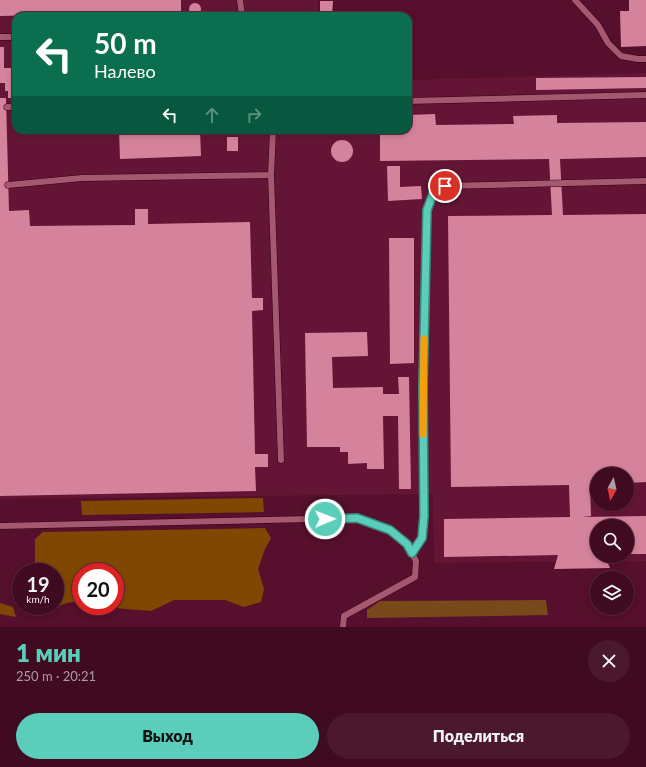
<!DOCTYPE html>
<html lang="ru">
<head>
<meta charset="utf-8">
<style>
	:root { --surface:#400b21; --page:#4b192e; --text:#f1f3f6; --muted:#ae9ba5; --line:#592b3f; --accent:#5bcebb }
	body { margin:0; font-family:Lato,sans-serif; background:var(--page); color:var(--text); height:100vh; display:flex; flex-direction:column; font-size:15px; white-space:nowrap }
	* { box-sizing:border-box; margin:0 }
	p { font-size:13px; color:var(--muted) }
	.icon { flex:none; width:22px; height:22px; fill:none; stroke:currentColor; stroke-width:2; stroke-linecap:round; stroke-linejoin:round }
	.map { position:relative; height:627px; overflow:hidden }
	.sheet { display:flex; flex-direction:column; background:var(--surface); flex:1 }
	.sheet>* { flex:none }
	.hud { position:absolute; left:12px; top:12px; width:400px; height:122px; border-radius:12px; box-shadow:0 2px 6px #0003,0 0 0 1px var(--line); background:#0b6e4f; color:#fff; overflow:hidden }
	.needle { width:26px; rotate:188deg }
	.fabs { position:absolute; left:590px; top:467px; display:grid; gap:8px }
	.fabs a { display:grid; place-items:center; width:44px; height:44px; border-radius:50%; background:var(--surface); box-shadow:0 2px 6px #0003,0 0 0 1px var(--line); font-size:20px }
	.speed { position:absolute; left:12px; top:563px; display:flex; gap:8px; font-size:20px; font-weight:700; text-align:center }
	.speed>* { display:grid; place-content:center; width:52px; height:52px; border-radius:50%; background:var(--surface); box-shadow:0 2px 6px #0003,0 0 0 1px var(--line); line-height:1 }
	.speed small { font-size:10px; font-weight:400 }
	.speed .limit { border:6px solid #d22; background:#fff; color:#111 }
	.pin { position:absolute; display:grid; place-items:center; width:34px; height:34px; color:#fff; margin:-17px; border:2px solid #fff; border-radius:50%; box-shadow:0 1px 4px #0007 }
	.me { position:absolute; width:44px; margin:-22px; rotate:89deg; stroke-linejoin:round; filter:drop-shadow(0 0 3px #0008) }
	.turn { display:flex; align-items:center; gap:14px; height:84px; padding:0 16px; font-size:18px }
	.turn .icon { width:52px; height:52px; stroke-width:2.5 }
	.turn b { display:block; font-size:28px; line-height:34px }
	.lanes { display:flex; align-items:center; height:38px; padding:0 16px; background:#0003; justify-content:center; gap:20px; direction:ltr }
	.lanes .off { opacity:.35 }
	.round { display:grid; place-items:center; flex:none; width:42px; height:42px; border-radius:21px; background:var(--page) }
	.overview { display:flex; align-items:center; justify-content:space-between; height:68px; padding:0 16px }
	h1 { font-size:24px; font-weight:800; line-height:30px; color:var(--accent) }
	.action { display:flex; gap:8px; margin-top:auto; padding:8px 16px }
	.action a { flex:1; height:46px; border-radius:24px; background:var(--accent); color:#111; font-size:16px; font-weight:800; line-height:46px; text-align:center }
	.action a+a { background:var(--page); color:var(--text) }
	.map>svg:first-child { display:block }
	.built { fill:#641535; fill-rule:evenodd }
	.green { fill:#79491c }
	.forest { fill:#804702 }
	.building { fill:#d5839c }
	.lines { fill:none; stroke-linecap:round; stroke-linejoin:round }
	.service-casing { stroke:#320015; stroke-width:7 }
	.service { stroke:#a55870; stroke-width:6 }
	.route-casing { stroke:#3b867a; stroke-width:10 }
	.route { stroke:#5bcebb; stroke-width:7 }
	.slow { stroke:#f59e0b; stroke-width:7 }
</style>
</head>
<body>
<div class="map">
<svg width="646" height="627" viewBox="0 0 646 627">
	<rect width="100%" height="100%" fill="#560f2c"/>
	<path class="built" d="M0 0H318V16H16V130H408V80L646 73V561L434 563 433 494 0 499ZM597 474H627V504H597ZM597 526H627V556H597Z"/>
	<path class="green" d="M546 600 548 615 367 618V610L380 601Z"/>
	<g class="forest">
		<path d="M263 498 264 512 82 515 81 501Z"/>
		<path d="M265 528 271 538 265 549 258 569 264 589 261 602 244 607 225 600H174L151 611 115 608V572H81V601L67 603 43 612 36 608V606H55V572H35V539L43 532Z"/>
		<path d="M0 603 13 607 16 617 0 614Z"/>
	</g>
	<g class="building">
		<path d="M0 0H181V12L0 16Z"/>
		<path d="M629 0H646V46L621 47 620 11H629Z"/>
		<path d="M320 1H333L332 16H320Z"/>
		<circle cx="195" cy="9" r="6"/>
		<path d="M0 47H4V68H16V98H8V91H5V83H0Z"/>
		<path d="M646 77V88L536 90V78Z"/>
		<path d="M0 98H6L9 211 29 210 30 226 135 225V209H148V224L250 222 252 298H263V310L252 311 255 454H268V467H255L256 491 0 496Z"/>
		<path d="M435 114 436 125 514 124 513 116 557 115V123L646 122V157L560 159 563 215 646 214V482L627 483V474H597V483H590L591 516 582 517 646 516V554H627V526H597V556H605L610 568 554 569 558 555 444 557V519L570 517 569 485 451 487 448 216 552 215 549 159 380 161V130H408V115Z"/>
		<path d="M119 130H200L201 156 120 159Z"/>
		<rect x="227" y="137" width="11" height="14"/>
		<circle cx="342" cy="151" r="11"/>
		<path d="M387 166H400V187L421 186 422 199 388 201Z"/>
		<path d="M389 238H414V363L390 364Z"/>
		<path d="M367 332 368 356 332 357 333 388 383 387V394H399L398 377H409L411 489H399L398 416H383L384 469H367V463L348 464V452H340V447H307L305 333Z"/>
	</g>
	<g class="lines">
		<defs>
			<g id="service">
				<path d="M240 0 242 16"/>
				<path d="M575 0 598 25 608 43 621 56 638 59H646"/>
				<path d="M0 37H16"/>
				<path d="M408 101 646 95"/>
				<path d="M7 107H16"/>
				<path d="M271 175 281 460"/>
				<path d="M8 185 82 178 271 175 273 130"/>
				<path d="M0 526 357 518 390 530 407 544 416 561 415 577 344 616 343 627"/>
				<path d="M412 553 422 538 423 516V386L427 210 433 194 445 186 646 181"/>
			</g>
		</defs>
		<use href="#service" class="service-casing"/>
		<use href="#service" class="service"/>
	</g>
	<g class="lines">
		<defs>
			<path id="route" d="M325 519 357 518 390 530 407 544 412 553 422 538 424 516 423 386 427 210 433 194 445 186"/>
		</defs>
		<use href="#route" class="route-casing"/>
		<use href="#route" class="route"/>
		<path class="slow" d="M423 434 424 339"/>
	</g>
</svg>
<div class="fabs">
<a><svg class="needle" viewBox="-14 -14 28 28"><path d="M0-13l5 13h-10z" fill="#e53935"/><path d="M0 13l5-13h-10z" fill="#ae9ba5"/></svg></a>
<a><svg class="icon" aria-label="search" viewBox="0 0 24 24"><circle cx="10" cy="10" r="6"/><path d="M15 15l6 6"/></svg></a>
<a><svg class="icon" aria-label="layers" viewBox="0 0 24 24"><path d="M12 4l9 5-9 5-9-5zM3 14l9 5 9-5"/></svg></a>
</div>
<div class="speed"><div>19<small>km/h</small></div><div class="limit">20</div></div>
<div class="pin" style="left:445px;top:186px;background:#d93025"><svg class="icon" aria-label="arrive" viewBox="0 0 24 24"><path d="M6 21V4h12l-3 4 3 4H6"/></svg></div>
<svg class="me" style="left:325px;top:519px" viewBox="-20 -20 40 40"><circle r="17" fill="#5bcebb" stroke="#fff" stroke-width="3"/><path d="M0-11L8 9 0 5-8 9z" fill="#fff"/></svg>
<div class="hud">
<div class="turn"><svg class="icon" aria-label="left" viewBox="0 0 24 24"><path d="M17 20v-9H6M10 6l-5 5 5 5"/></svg><div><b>50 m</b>Налево</div></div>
<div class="lanes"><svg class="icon" aria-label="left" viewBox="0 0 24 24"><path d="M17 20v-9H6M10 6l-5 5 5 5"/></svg><svg class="icon off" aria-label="ahead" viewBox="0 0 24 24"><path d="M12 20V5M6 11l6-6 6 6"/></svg><svg class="icon off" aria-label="right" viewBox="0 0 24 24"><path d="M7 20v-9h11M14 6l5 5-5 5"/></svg></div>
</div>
</div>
<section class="sheet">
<div class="overview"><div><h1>1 мин</h1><p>250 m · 20:21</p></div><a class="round"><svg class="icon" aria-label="close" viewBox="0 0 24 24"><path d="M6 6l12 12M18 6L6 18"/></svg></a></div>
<div class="action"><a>Выход</a><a>Поделиться</a></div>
</section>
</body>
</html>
